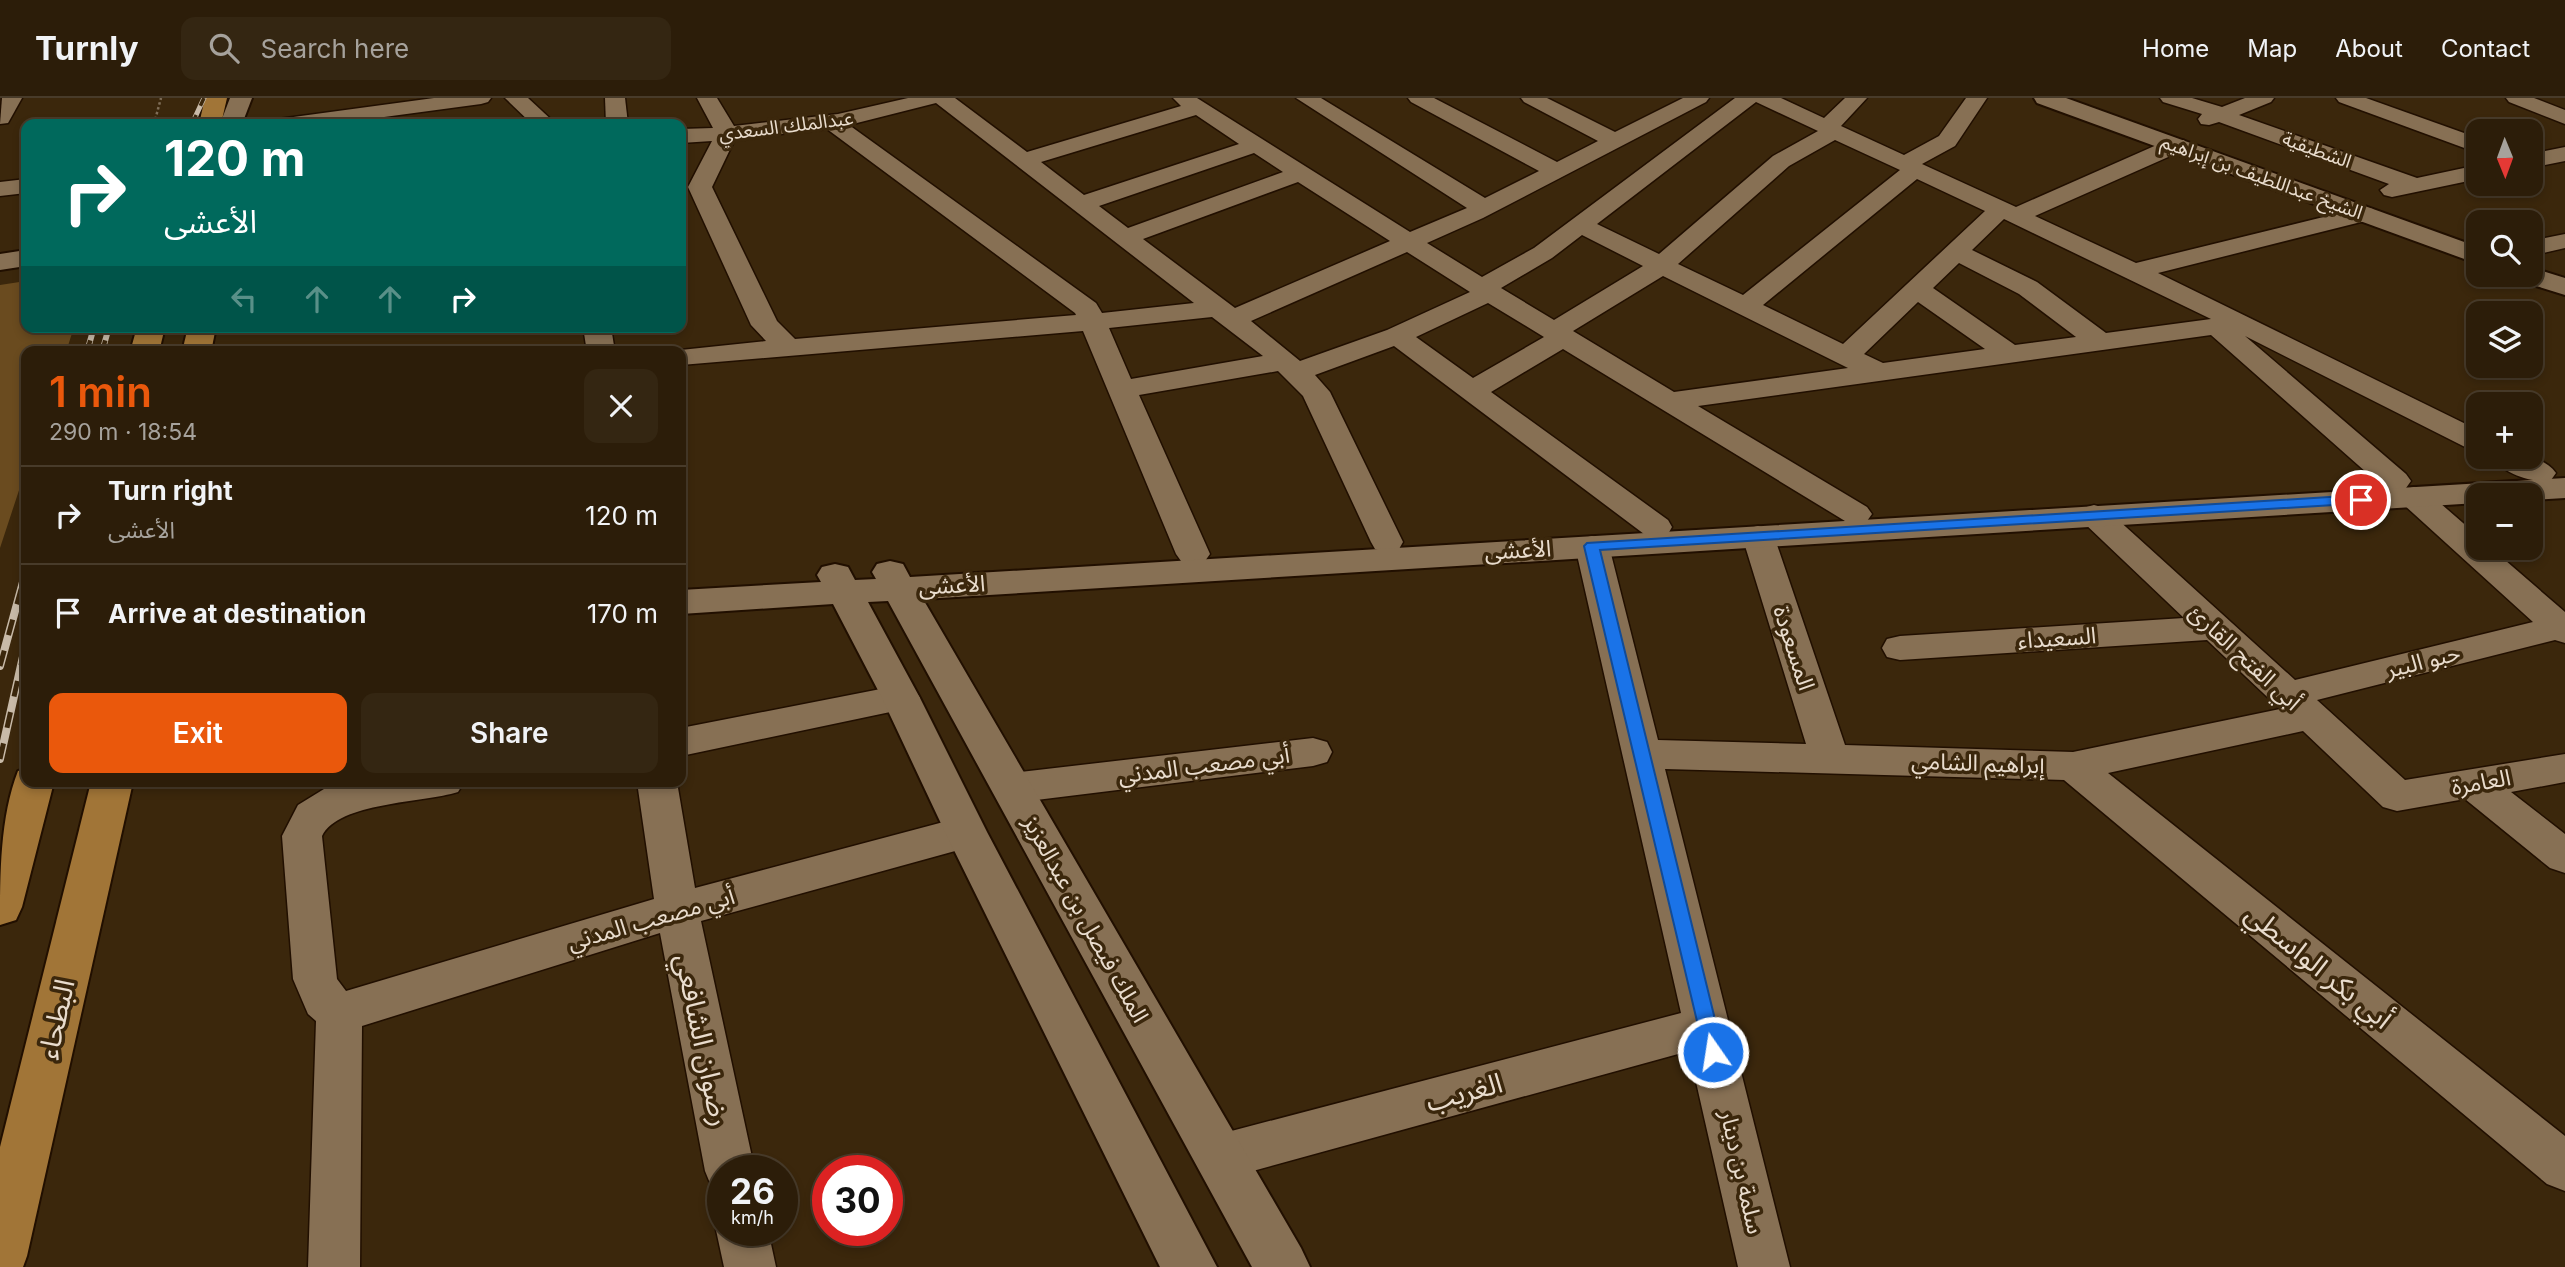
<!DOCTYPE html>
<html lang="en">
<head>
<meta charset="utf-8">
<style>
	:root { --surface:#2c1d09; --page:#342612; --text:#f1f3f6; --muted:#a6a29c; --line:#483b2a; --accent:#ea580c }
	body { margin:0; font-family:Inter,"Noto Sans Arabic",sans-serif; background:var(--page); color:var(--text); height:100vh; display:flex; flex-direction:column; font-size:26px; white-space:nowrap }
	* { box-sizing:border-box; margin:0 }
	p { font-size:23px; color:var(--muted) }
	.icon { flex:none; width:38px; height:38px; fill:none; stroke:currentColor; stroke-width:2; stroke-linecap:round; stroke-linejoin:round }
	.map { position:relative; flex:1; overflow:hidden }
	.drawer { position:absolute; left:21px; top:248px; width:665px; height:441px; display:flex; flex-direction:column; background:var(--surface); border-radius:14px; box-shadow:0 4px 10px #0003,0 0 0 2px var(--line) }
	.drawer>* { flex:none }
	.hud { position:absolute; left:21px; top:21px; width:665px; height:214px; border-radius:14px; box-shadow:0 4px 10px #0003,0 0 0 2px var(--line); background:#00695c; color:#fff; overflow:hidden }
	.needle { width:46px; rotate:179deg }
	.controls { position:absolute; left:2466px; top:21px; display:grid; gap:14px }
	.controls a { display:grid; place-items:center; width:77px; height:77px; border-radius:14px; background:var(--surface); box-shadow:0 4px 10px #0003,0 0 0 2px var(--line); font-size:35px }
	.speed { position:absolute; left:707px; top:1057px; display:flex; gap:14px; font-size:35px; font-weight:700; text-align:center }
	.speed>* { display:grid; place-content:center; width:91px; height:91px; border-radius:50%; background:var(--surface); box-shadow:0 4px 10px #0003,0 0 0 2px var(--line); line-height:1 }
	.speed small { font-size:18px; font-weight:400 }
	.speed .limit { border:10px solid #d22; background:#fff; color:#111 }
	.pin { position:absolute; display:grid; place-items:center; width:60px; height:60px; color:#fff; margin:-30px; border:4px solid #fff; border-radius:50%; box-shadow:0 2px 7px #0007 }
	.me { position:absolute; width:77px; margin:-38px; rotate:347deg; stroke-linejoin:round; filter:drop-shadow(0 0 5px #0008) }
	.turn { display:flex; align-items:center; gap:24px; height:147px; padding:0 28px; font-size:32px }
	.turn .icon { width:91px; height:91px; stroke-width:2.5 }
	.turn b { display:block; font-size:49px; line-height:60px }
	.lanes { display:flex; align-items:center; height:66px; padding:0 28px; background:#0003; justify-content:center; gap:35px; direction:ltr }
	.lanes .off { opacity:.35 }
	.round { display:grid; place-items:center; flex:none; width:74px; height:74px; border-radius:14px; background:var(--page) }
	.summary { display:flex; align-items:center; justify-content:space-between; height:119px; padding:0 28px }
	h1 { font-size:42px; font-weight:600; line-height:52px; color:var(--accent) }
	.cta { display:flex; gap:14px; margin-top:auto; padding:14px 28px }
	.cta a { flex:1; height:80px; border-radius:14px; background:var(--accent); color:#fff; font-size:28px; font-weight:600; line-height:80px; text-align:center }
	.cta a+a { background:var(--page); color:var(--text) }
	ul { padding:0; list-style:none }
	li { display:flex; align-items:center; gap:21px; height:98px; padding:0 28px; border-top:2px solid var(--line) }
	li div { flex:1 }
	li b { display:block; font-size:26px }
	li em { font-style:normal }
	header { display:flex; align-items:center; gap:42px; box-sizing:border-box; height:98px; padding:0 35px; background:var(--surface); border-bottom:2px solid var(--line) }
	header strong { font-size:33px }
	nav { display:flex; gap:38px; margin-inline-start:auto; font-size:24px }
	.search { width:490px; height:63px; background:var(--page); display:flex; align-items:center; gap:18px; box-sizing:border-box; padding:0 24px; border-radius:14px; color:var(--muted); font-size:26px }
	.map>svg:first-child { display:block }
	.green { fill:#6a4b1f }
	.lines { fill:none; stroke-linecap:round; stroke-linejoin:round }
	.minor-casing { stroke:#210f00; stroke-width:3 }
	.tertiary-casing { stroke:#210f00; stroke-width:4 }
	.primary-casing { stroke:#210f00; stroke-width:4 }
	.path { stroke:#7f6e58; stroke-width:2.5; stroke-dasharray:2.5 2.5; stroke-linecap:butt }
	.minor { fill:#877054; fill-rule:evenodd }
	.tertiary { fill:#877054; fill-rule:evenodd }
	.primary { fill:#a17537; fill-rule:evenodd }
	.rail-far2-casing { stroke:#c8baa8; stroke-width:5 }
	.rail-far1-casing { stroke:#c8baa8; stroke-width:6 }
	.rail-casing { stroke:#c8baa8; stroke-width:8 }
	.rail-far2 { stroke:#3b270c; stroke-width:3.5; stroke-dasharray:10; stroke-linecap:butt }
	.rail-far1 { stroke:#3b270c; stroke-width:4.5; stroke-dasharray:12; stroke-linecap:butt }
	.rail { stroke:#3b270c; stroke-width:5; stroke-dasharray:16; stroke-linecap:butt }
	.route { fill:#1a73e8; stroke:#114b97; stroke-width:2 }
	.labels { text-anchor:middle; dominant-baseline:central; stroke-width:7; stroke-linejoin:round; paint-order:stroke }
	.far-street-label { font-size:19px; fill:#e9dccd; stroke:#3b270c }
	.street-label { font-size:23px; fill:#e9dccd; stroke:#3b270c }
	.near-street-label { font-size:28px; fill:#e9dccd; stroke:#3b270c }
</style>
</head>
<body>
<header>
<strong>Turnly</strong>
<div class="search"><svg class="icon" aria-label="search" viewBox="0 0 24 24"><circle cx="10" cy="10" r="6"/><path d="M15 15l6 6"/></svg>Search here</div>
<nav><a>Home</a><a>Map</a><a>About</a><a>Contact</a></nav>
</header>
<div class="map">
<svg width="2565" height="1169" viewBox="0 0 2565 1169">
	<rect width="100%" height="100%" fill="#3b270c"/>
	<path class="green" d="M26 183V229H74L66 254H26V371L0 450V187Z"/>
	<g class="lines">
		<defs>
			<g id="minor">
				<path d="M2 0H22L8 25 0 26Z"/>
				<path d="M434 0H491L488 4 481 6 332 26H275L278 21 286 20Z"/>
				<path d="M505 0H528L556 26H532Z"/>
				<path d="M605 0H625L628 26H606Z"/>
				<path d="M697 0H717L734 28 838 16 908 0H955L1027 54 1181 8 1173 0H1197L1410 134 1467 110 1296 0H1321L1485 100 1539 73 1411 4 1408 0H1434L1557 64 1598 43 1524 4 1521 0H1547L1615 34 1683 0H1709L1706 4 1483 120 1427 145 1482 179 1534 150 1735 0H1781L1824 20 1845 0H1867L1841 28 1904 57 1939 38 1966 0H1987L1955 48 1922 66 2016 109 2168 42H2184L2187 47 2184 52 2035 118 2136 165 2364 109 2373 111 2376 116 2373 121 2158 175 2478 332V353L2467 350 2245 238 2406 376 2411 383 2406 390 2395 392 2384 390 2211 237 1698 308 1867 409 1872 416 1867 423 1856 426 1845 423 1563 251 1491 294 1668 422 1672 429 1668 436 1656 439 1644 436 1394 248 1315 277 1330 294 1403 444 1399 451 1387 454 1375 451 1371 444 1303 298 1278 273 1139 297 1210 456 1205 463 1193 466 1181 463 1176 456 1083 233 681 267V254L671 253 766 243 751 227 688 89 712 43 681 45V31L713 30ZM1756 4 1818 33 1773 58 1659 156 1597 126ZM936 5 1194 205 1102 215 1096 205 849 27ZM1196 17 1239 46 1084 97 1041 64ZM827 31 1075 215 1076 217 795 241 777 223 712 89 735 41ZM1835 42 1900 72 1743 197 1678 166 1789 68ZM1254 55 1283 74 1128 130 1099 108ZM1917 81 1985 113 1843 246 1763 207ZM1298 84 1390 143 1235 210 1143 141ZM2004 121 2211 221 2106 235 2037 184 1972 152ZM1582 137 1643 168 1554 222 1501 190 1552 160ZM1407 154 1470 194 1387 232 1300 263 1251 223ZM1959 165 2019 196 2076 239 2015 247 1933 190ZM1663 178 1848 270 1674 294 1573 233ZM1918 204 1985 251 1883 265 1864 256ZM1488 205 1544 239 1473 280 1416 239ZM1212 219 1263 258 1131 281 1109 230Z"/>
				<path d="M2160 0H2192L2222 9 2245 0H2274L2271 4 2239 17 2417 80 2478 67V81L2392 99 2384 97 2380 92 2389 86 2219 24 2209 27 2201 26 2198 21 2202 16 2163 4Z"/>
				<path d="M2336 0H2366L2478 40V55L2339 4Z"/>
				<path d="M2506 0H2534L2565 12V26L2509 4Z"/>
				<path d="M2565 49V63L2530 70V56Z"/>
				<path d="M26 81V95L0 98V84Z"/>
				<path d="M2565 136V150L2530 158V143Z"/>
				<path d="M583 229H611L615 254H587Z"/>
				<path d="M2492 359C2514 359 2541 354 2556 375L2551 382C2533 386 2502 375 2492 359Z"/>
				<path d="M2414 389 2425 392 2478 438V450H2491L2565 514V545L2555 542 2317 602 2405 682 2565 656V684L2511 694 2565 736V775L2550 770 2465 701 2397 713 2383 709 2303 633 2108 675 2565 1038V1093L2547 1086 2064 682 1665 671 1790 1169H1738L1689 953 1220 1082 1202 1075 1195 1059 1202 1043 1220 1036 1681 915 1575 448 1580 441 1592 438 1604 441 1609 448 1658 642 1806 646 1742 438 1746 431 1758 428 1770 431 1774 438 1845 647 2073 654 2280 611 2207 542 1900 562 1887 559 1882 550 1887 541 1900 538 2184 520 2083 424 2078 417 2083 410 2094 407 2105 410 2295 582 2533 524 2403 406 2398 399 2403 392Z"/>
				<path d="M901 587 914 591 920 600 914 609 681 658V630Z"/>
				<path d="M1313 640 1327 644 1332 654 1327 664 1313 668 1012 705 998 700 992 690 998 680 1012 675Z"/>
				<path d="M354 684H464L458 694C423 705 339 704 322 738L337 881 346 893 654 801 637 684H677L695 790 966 718 980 723 986 734 980 745 966 750 701 823 755 1073H723V1094L712 1090 705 1073 660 835 362 928 360 1169H308L316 923 308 916 293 881 282 738 298 707 324 691Z"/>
				<path d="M723 1117V1132H768L776 1169H724L716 1132Z"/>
			</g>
			<g id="tertiary">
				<path d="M230 0H252L242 26H220Z"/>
				<path d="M2034 0H2066L2478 149V166L2037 5Z"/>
				<path d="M26 152V168L0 172V156Z"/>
				<path d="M2530 169 2565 180V197L2520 183 2517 177H2530Z"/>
				<path d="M2565 380V400L2530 402V397H2478V405L923 501 1301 1150 1310 1169H1252L888 503 868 504 920 600 987 734 1217 1169H1160L945 734 882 600 833 506 681 516V492L821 484 817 477 822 469 835 466 848 469 855 482 876 481 872 474 877 466 890 463 903 466 910 479Z"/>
			</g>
			<g id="primary">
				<path d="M205 0H227L221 26H199Z"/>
				<path d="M137 229H165L159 254H130Z"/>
				<path d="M188 229H216L211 254H182Z"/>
				<path d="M26 671V684H54L22 809 16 822 0 827C0 776 0 719 18 673Z"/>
				<path d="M91 684H133L27 1158 23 1169H0V1049Z"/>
			</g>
		</defs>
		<use href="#minor" class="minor-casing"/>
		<use href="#tertiary" class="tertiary-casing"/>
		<use href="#primary" class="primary-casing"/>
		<path class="path" d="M154 26 161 0"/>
		<use href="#minor" class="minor"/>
		<use href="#tertiary" class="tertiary"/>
		<use href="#primary" class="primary"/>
		<defs>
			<path id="rail-far2" d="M192 26 204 0"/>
			<g id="rail-far1">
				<path d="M87 254 94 229"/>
				<path d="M102 254 109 229"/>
			</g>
			<g id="rail">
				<path d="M0 568 26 473"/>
				<path d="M0 661 26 545"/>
			</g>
		</defs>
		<use href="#rail-far2" class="rail-far2-casing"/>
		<use href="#rail-far1" class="rail-far1-casing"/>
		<use href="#rail" class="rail-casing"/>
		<use href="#rail-far2" class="rail-far2"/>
		<use href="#rail-far1" class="rail-far1"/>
		<use href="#rail" class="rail"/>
	</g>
	<path class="route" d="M2361 397 2368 402 2366 405 1600 452 1723 954 1720 961 1713 963 1706 961 1584 448 1587 445Z"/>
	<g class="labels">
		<g class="far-street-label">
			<text transform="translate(786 28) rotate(-7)">عبدالملك السعدي</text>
			<text transform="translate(2317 52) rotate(20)">الشطيفية</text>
			<text transform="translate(2262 79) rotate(20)">الشيخ عبداللطيف بن إبراهيم</text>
		</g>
		<g class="street-label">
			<text transform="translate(1518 452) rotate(-3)">الأعشى</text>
			<text transform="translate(952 487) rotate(-3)">الأعشى</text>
			<text transform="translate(2057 540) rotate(-4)">السعيداء</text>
			<text transform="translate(1794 550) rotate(72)">المسعودة</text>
			<text transform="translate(2245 559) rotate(43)">أبي الفتح القارئ</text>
			<text transform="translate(2423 563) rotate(-14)">حبو البير</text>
			<text transform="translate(1978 665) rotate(2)">إبراهيم الشامي</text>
			<text transform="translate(1204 667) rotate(-7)">أبي مصعب المدني</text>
			<text transform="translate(2481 684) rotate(-10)">العامرة</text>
			<text transform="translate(651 821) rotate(-16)">أبي مصعب المدني</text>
			<text transform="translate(1086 821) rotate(61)">الملك فيصل بن عبدالعزيز</text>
			<text transform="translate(1742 1074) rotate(77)">سلمة بن دينار</text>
		</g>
		<g class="near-street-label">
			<text transform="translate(2319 868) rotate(39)">أبي بكر الواسطي</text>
			<text transform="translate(56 921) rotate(-77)">البطحاء</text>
			<text transform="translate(703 942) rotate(78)">رضوان الشافعي</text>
			<text transform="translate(1464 994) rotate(-15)">الغريب</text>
		</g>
	</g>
</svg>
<div class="controls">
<a><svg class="needle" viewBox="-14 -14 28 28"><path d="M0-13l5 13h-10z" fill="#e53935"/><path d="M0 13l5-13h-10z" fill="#a6a29c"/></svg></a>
<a><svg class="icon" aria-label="search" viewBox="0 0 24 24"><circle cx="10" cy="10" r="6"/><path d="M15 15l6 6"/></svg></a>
<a><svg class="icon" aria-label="layers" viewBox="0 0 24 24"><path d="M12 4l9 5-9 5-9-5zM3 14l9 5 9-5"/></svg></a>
<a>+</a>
<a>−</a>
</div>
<div class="speed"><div>26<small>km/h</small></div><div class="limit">30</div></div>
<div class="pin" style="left:2361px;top:402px;background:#d93025"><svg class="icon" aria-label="arrive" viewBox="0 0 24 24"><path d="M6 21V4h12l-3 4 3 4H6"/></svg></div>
<svg class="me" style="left:1713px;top:954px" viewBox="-20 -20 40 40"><circle r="17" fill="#1a73e8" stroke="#fff" stroke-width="3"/><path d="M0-11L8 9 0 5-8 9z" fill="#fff"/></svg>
<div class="hud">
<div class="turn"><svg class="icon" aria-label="right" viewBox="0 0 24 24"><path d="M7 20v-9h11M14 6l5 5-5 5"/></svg><div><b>120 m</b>الأعشى</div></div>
<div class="lanes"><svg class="icon off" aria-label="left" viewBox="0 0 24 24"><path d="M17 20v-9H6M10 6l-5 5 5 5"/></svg><svg class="icon off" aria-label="ahead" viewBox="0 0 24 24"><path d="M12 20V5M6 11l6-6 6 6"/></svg><svg class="icon off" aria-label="ahead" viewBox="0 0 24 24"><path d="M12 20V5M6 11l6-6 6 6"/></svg><svg class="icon" aria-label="right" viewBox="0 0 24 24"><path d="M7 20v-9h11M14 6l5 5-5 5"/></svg></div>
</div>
<section class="drawer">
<div class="summary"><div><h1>1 min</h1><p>290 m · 18:54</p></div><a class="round"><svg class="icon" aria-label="close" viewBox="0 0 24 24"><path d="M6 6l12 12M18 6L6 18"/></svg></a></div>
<ul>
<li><svg class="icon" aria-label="right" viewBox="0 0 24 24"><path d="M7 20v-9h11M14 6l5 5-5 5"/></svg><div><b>Turn right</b><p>الأعشى</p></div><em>120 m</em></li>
<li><svg class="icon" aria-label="arrive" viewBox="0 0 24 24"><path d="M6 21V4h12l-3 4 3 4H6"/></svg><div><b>Arrive at destination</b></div><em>170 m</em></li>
</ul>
<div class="cta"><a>Exit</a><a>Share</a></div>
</section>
</div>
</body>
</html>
